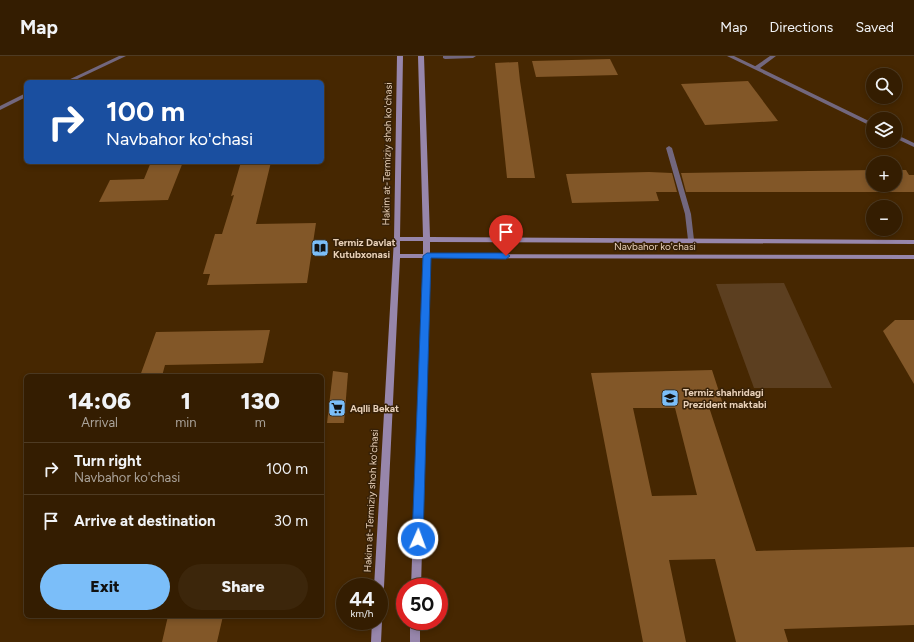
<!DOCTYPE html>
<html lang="en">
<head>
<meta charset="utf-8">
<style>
	:root { --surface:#341d01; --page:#3c260b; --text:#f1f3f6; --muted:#a9a299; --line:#4e3b23; --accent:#7bbef9 }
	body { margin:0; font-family:Figtree,sans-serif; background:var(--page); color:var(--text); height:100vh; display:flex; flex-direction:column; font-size:15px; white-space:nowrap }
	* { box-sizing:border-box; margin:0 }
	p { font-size:13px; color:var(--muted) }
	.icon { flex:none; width:22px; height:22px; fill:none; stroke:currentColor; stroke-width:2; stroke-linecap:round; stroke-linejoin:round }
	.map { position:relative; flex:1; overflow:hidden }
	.details { position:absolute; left:24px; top:318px; width:300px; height:244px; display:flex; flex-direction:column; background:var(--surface); border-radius:6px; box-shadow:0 2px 6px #0003,0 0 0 1px var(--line) }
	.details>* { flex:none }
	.guide { position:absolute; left:24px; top:24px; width:300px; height:84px; border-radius:6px; box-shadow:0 2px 6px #0003,0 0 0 1px var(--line); background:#1a4fa0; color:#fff; overflow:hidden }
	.tools { position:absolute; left:866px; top:12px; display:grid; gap:8px }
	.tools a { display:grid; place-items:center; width:36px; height:36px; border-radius:50%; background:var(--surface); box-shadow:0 2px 6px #0003,0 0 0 1px var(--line); font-size:20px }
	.speed { position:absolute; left:336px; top:522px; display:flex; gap:8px; font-size:20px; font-weight:700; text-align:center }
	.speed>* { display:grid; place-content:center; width:52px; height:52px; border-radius:50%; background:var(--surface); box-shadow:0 2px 6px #0003,0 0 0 1px var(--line); line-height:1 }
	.speed small { font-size:10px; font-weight:400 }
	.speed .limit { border:6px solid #d22; background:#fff; color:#111 }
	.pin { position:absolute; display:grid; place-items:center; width:34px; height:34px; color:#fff; margin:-41px -17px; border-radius:50% 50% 50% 0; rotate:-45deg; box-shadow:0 0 4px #0007 }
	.pin .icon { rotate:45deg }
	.me { position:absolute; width:44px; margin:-22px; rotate:2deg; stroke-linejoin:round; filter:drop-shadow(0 0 3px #0008) }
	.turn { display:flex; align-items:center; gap:14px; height:84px; padding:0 16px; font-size:18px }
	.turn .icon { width:52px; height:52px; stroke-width:2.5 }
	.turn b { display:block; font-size:28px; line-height:34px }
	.eta { display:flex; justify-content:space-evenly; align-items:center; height:68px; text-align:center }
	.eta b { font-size:24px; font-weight:800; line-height:28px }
	.cta { display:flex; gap:8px; margin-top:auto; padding:8px 16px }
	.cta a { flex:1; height:46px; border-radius:24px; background:var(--accent); color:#111; font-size:16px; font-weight:800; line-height:46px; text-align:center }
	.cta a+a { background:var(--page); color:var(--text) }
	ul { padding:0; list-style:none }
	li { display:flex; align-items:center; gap:12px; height:52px; padding:0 16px; border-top:1px solid var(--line) }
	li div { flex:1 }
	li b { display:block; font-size:15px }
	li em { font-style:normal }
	header { display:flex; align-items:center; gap:24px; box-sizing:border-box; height:56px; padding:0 20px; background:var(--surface); border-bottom:1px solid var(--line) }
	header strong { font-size:19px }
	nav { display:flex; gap:22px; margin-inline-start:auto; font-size:14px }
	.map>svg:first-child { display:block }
	.green { fill:#5c3f20 }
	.building { fill:#825728; fill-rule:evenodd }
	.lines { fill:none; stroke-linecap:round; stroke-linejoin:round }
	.lane { fill:#72677e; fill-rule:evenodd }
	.street { fill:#72677e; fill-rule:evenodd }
	.secondary { fill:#9786ab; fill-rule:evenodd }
	.route { fill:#1a73e8; stroke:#114b97 }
	.labels { text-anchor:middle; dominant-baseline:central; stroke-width:3; stroke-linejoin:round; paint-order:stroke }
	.street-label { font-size:10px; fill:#e9d1b9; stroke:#362007 }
	.poi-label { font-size:10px; font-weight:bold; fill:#e9d1b9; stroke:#362007; text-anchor:start }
</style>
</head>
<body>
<header>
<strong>Map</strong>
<nav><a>Map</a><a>Directions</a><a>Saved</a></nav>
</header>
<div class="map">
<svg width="914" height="586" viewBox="0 0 914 586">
	<rect width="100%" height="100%" fill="#462701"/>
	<path class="green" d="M784 227 832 332H754L716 228Z"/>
	<g class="building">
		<path d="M610 3 618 19 536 21 532 5Z"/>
		<path d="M518 6 520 25 535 122H507L495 7Z"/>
		<path d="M748 25 778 65 705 69 681 28Z"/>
		<path d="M151 106H183L168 144 99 146 110 124 144 123Z"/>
		<path d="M241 106H271L256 168 316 167 307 227 207 229 210 218H203L215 178H222L234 139 231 140Z"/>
		<path d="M873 114V129H895V114H906L909 119H914V136H686L681 117Z"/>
		<path d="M649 116 672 117 677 136H656L659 145 572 147 566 118Z"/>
		<path d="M895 264H914V328L883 275Z"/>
		<path d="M270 274 263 307 165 309 162 320H140L156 276Z"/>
		<path d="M712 314 724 351H709L756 495 914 491V569L784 573 788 586H736L715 503 669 504 686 586H643L591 317ZM633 352H675L697 439 652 440Z"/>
		<path d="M333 315 348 317 344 367H327Z"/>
		<path d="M168 560H223L217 586H162Z"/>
	</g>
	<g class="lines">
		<g class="lane">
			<path d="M119 0H126L71 26H64Z"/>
			<path d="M443 0H476L473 2 445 3 443 2Z"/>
			<path d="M727 0H734L759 12 754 13Z"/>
			<path d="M26 37V41L0 54V50Z"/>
			<path d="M669 90 672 92 691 158 694 184 691 186 688 184 685 158 666 92Z"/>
		</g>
		<g class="street">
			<path d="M770 0H776L760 12 873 67V71L754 13V11Z"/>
			<path d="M895 78 914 87V91L895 82Z"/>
		</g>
		<g class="secondary">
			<path d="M397 0H403L400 181H423L418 0H424L430 181 914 184V188L430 186V198L914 199V203L430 202 421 531H411L423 202H400L384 531 383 535 379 536V531H374L394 183ZM400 185H423V198H400Z"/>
			<path d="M379 560 382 565 381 586H371L372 565H379Z"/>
			<rect x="410" y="565" width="10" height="21"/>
		</g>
	</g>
	<path class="route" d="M427 197H506L510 200 506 203 431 202 423 483 422 487 418 489 414 487 412 483 423 200Z"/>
	<defs>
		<symbol id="library-square" viewBox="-11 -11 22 22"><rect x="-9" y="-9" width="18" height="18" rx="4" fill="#7bbef9" stroke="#362007"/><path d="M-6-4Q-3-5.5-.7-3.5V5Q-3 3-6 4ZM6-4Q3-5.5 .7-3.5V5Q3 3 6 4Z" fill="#111"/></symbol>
		<symbol id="school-square" viewBox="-11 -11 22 22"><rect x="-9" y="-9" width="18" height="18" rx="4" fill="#7bbef9" stroke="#362007"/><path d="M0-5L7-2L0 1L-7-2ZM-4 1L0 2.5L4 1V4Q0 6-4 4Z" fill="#111"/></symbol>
		<symbol id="supermarket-square" viewBox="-11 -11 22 22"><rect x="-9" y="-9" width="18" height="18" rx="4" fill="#7bbef9" stroke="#362007"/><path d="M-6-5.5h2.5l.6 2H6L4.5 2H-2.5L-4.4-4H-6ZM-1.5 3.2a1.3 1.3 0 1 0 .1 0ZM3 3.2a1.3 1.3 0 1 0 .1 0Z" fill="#111"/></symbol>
	</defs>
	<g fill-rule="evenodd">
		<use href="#library-square" x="310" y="182" width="20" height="20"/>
		<use href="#school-square" x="660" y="332" width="20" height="20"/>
		<use href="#supermarket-square" x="327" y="342" width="20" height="20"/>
	</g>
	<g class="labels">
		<g class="street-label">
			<text transform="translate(387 98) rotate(-89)">Hakim at-Termiziy shoh ko'chasi</text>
			<text x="655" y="190">Navbahor ko'chasi</text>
			<text transform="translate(371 445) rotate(-87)">Hakim at-Termiziy shoh ko'chasi</text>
		</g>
		<g class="poi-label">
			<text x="333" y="186">Termiz Davlat<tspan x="333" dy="12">Kutubxonasi</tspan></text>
			<text x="683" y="336">Termiz shahridagi<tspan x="683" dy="12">Prezident maktabi</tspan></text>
			<text x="350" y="352">Aqlli Bekat</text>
		</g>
	</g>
</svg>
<div class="tools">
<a><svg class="icon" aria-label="search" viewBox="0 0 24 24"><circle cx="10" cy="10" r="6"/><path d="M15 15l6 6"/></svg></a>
<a><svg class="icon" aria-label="layers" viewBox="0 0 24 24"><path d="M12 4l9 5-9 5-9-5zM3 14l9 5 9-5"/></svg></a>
<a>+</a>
<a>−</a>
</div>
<div class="speed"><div>44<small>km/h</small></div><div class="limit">50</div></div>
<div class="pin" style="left:506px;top:200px;background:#d93025"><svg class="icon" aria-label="arrive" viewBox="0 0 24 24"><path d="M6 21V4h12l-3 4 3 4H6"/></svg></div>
<svg class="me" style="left:418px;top:483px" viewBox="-20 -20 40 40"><circle r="17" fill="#1a73e8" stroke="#fff" stroke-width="3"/><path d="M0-11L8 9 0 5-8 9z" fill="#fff"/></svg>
<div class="guide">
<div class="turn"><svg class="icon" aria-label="right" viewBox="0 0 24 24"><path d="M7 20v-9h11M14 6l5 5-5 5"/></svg><div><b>100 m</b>Navbahor ko'chasi</div></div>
</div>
<section class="details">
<div class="eta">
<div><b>14:06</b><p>Arrival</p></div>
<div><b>1</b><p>min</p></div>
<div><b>130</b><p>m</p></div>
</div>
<ul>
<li><svg class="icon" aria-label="right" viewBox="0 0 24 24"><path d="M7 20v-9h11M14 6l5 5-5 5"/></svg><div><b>Turn right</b><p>Navbahor ko'chasi</p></div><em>100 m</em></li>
<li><svg class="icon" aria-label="arrive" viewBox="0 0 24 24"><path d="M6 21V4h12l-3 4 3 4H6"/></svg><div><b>Arrive at destination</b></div><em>30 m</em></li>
</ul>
<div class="cta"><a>Exit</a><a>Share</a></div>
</section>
</div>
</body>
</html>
